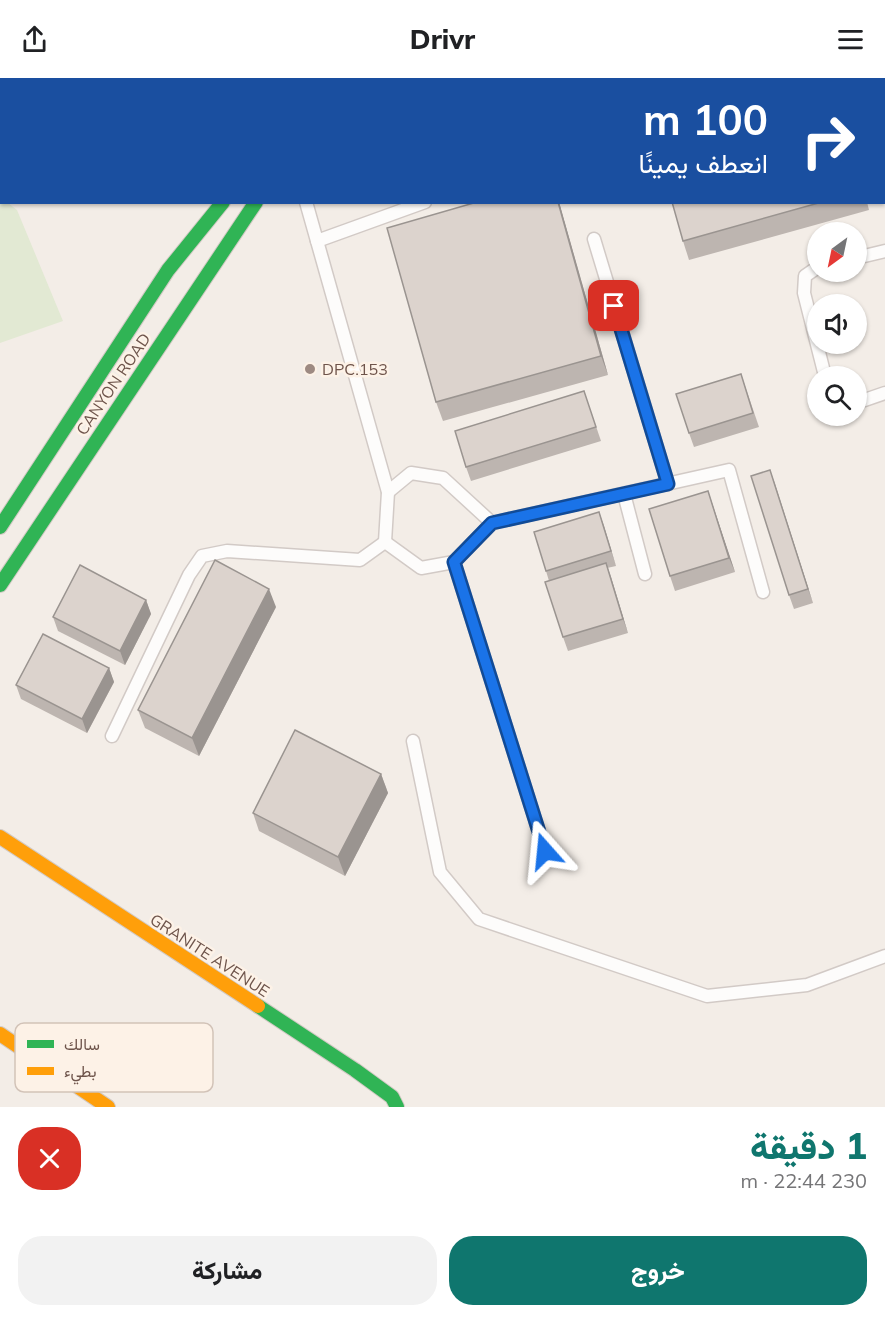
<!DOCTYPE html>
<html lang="ar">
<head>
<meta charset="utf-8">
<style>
	:root { --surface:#fff; --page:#f2f2f2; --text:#202124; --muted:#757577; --accent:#0f766e }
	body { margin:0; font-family:Mulish,Vazirmatn,sans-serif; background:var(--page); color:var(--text); direction:rtl; height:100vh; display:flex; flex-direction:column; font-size:22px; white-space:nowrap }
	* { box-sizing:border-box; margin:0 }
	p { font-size:20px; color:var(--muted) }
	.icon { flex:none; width:33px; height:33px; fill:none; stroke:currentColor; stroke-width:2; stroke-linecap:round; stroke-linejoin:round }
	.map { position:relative; height:1029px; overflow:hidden; direction:ltr }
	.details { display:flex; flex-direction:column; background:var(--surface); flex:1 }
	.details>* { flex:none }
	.guide { position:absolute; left:0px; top:0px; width:885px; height:126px; box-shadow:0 2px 4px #0004; direction:rtl; background:#1a4fa0; color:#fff; overflow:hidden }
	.needle { width:39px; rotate:213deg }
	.buttons { position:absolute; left:807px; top:144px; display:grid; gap:12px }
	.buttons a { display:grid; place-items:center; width:60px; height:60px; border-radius:50%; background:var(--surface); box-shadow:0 2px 4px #0004; font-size:30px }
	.pin { position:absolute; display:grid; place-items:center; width:51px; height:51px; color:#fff; margin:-26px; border-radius:12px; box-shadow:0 3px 9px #0006 }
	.me { position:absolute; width:66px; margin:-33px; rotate:342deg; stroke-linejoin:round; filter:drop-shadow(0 0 4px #0008) }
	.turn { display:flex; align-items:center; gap:21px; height:126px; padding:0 18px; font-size:27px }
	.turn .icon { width:78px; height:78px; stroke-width:2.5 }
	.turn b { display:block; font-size:42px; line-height:51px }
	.round { display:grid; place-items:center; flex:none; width:63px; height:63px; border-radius:24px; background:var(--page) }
	.overview { display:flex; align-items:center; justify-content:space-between; height:102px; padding:0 18px }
	h1 { font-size:36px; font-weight:800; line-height:45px; color:var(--accent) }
	.button { display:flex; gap:12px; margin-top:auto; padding:12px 18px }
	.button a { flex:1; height:69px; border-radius:24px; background:var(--accent); color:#fff; font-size:24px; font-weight:800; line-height:69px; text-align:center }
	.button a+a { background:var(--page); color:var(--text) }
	header { display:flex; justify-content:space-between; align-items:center; height:78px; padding:0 18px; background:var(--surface); font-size:27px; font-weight:800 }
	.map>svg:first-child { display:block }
	.green { fill:#e2e9d3 }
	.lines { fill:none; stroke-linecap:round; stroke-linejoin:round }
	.lane-casing { stroke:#d2cac6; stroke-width:15 }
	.fast-casing { stroke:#d2cac4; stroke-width:16 }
	.slow-casing { stroke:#d2cac4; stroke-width:16 }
	.lane { stroke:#fdfcfb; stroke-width:12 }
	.fast { stroke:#30b455; stroke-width:14 }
	.slow { stroke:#ff9f0a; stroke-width:14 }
	.wall { fill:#bdb5b0 }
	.shaded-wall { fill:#9a9490 }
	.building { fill:#dcd3cd; stroke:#9a9490; stroke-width:1.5 }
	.route-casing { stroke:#114b97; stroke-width:15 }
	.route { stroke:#1a73e8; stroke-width:10 }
	.poi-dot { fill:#9d8a82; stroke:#fdf2e7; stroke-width:2 }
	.labels { text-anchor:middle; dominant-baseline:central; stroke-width:5; stroke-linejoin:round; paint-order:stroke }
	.poi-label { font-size:16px; fill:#6e544b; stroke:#fdf2e7; text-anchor:start }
	.street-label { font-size:16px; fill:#6e544b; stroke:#fdf2e7 }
	.key { fill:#fdf2e7; stroke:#d2c3b8; stroke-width:1.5 }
	.key-label { font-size:16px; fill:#6e544b }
</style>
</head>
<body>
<header><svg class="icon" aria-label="menu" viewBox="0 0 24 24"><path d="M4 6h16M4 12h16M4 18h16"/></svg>Drivr<svg class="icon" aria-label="share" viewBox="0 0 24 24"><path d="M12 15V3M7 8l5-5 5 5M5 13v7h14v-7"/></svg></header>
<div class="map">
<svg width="885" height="1029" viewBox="0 0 885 1029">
	<rect width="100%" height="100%" fill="#f3ede7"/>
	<path class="green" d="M0 117 2 124 8 125 17 132 63 243 0 265Z"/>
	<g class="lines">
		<defs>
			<g id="lane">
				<path d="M854 0V2"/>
				<path d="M392 2 394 0"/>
				<path d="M884 92 885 97"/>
				<path d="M306 124 388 414 385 464"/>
				<path d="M594 161 668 406"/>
				<path d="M317 163 425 124"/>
				<path d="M856 180 885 173"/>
				<path d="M818 189 805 198 804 215 825 298"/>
				<path d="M856 325 885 315"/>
				<path d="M388 414 411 395 443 400 492 445 729 392 763 514"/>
				<path d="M624 416 645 496"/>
				<path d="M385 464 421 490 454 484 492 445"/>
				<path d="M454 484 545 773"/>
				<path d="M112 658 189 497 202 478 227 473 360 482 385 464"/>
				<path d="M413 663 440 794 479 841 707 918 807 907 885 878"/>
			</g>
			<g id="fast">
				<path d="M0 449 168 192 223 124"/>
				<path d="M0 507 256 124"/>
				<path d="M258 928 355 992 392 1019 397 1029"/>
			</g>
			<g id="slow">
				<path d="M235 0 237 2"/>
				<path d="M0 759 258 928"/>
				<path d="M0 956 108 1029"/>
			</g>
		</defs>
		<use href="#lane" class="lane-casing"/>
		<use href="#fast" class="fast-casing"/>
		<use href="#slow" class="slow-casing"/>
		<use href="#lane" class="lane"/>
		<use href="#fast" class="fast"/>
		<use href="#slow" class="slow"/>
	</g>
	<g class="wall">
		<path d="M559 124 608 297 443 343 436 324Z"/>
		<path d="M672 124H867L869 132 689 182 683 163Z"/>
		<path d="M741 296 759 349 694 369 689 355Z"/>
		<path d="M584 313 601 363 471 403 466 389Z"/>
		<path d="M770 392 813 525 794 531 789 517Z"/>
		<path d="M708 413 735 494 675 513 670 498Z"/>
		<path d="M599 434 616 488 607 490 628 555 568 573 563 559 549 503 546 493Z"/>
		<path d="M146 522 151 536 125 587 58 553 53 539Z"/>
		<path d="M276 529 199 678 145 650 138 632Z"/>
		<path d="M109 590 114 604 87 655 21 621 16 607Z"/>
		<path d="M381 696 388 715 345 798 259 753 253 735Z"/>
	</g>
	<g class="shaded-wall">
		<path d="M558 124H559L608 297 601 278Z"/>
		<path d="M770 392 775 406 813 525 808 511Z"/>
		<path d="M708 413 735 494 729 480Z"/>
		<path d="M599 434 604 448 616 488 611 473Z"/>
		<path d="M606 485 611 499 628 555 623 541Z"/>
		<path d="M269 511 276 529 199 678 192 660Z"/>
		<path d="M146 522 151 536 125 587 120 573Z"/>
		<path d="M109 590 114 604 87 655 82 641Z"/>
		<path d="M381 696 388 715 345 798 338 779Z"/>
	</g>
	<g class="building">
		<path d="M650 0H830L831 2H645Z"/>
		<path d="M477 124H558L601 278 436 324 387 150Z"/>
		<path d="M672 124H822L683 163Z"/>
		<path d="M741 296 753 335 689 355 676 316Z"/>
		<path d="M584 313 596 349 466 389 455 353Z"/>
		<path d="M770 392 808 511 789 517 751 398Z"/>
		<path d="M708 413 729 480 670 498 649 431Z"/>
		<path d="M599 434 611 473 546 493 534 454Z"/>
		<path d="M215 482 269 511 192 660 138 632Z"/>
		<path d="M606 485 623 541 563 559 545 504Z"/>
		<path d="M80 487 146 522 120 573 53 539Z"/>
		<path d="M43 556 109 590 82 641 16 607Z"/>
		<path d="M295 652 381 696 338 779 253 735Z"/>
	</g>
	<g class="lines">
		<defs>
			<path id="route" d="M545 773 454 484 492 445 668 406 614 228"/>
		</defs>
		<use href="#route" class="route-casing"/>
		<use href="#route" class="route"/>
	</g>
	<circle class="poi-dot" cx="310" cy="291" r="6"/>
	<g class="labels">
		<g class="poi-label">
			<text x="322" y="291">DPC.153</text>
		</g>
		<g class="street-label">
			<text transform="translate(113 306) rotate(-56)">CANYON ROAD</text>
			<text transform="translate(210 877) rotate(33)">GRANITE AVENUE</text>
		</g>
	</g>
	<rect x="15" y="945" width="198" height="69" rx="9" class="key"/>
	<rect x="27" y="962" width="27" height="8" fill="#30b455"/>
	<rect x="27" y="989" width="27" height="8" fill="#ff9f0a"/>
	<g class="key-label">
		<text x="64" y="972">سالك</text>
		<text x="64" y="999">بطيء</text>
	</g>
</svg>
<div class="buttons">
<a><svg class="needle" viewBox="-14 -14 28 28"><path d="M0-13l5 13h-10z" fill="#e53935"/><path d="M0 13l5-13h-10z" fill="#757577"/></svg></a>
<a><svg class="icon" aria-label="sound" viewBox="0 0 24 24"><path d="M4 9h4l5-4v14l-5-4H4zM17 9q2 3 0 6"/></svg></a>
<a><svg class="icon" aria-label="search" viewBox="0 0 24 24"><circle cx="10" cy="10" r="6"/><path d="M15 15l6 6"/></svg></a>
</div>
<div class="pin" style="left:614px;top:228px;background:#d93025"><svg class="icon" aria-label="arrive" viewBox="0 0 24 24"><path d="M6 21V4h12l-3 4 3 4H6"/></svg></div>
<svg class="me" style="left:545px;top:773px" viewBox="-20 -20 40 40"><path d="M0-17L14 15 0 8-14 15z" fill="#1a73e8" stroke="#fff" stroke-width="4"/></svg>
<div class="guide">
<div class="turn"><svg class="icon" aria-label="right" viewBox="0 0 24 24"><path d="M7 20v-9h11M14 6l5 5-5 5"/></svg><div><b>100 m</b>انعطف يمينًا</div></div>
</div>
</div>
<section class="details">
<div class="overview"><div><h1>1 دقيقة</h1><p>230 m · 22:44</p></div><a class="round" style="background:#d93025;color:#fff"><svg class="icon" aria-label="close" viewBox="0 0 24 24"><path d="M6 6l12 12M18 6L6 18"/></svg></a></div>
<div class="button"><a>خروج</a><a>مشاركة</a></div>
</section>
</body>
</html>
